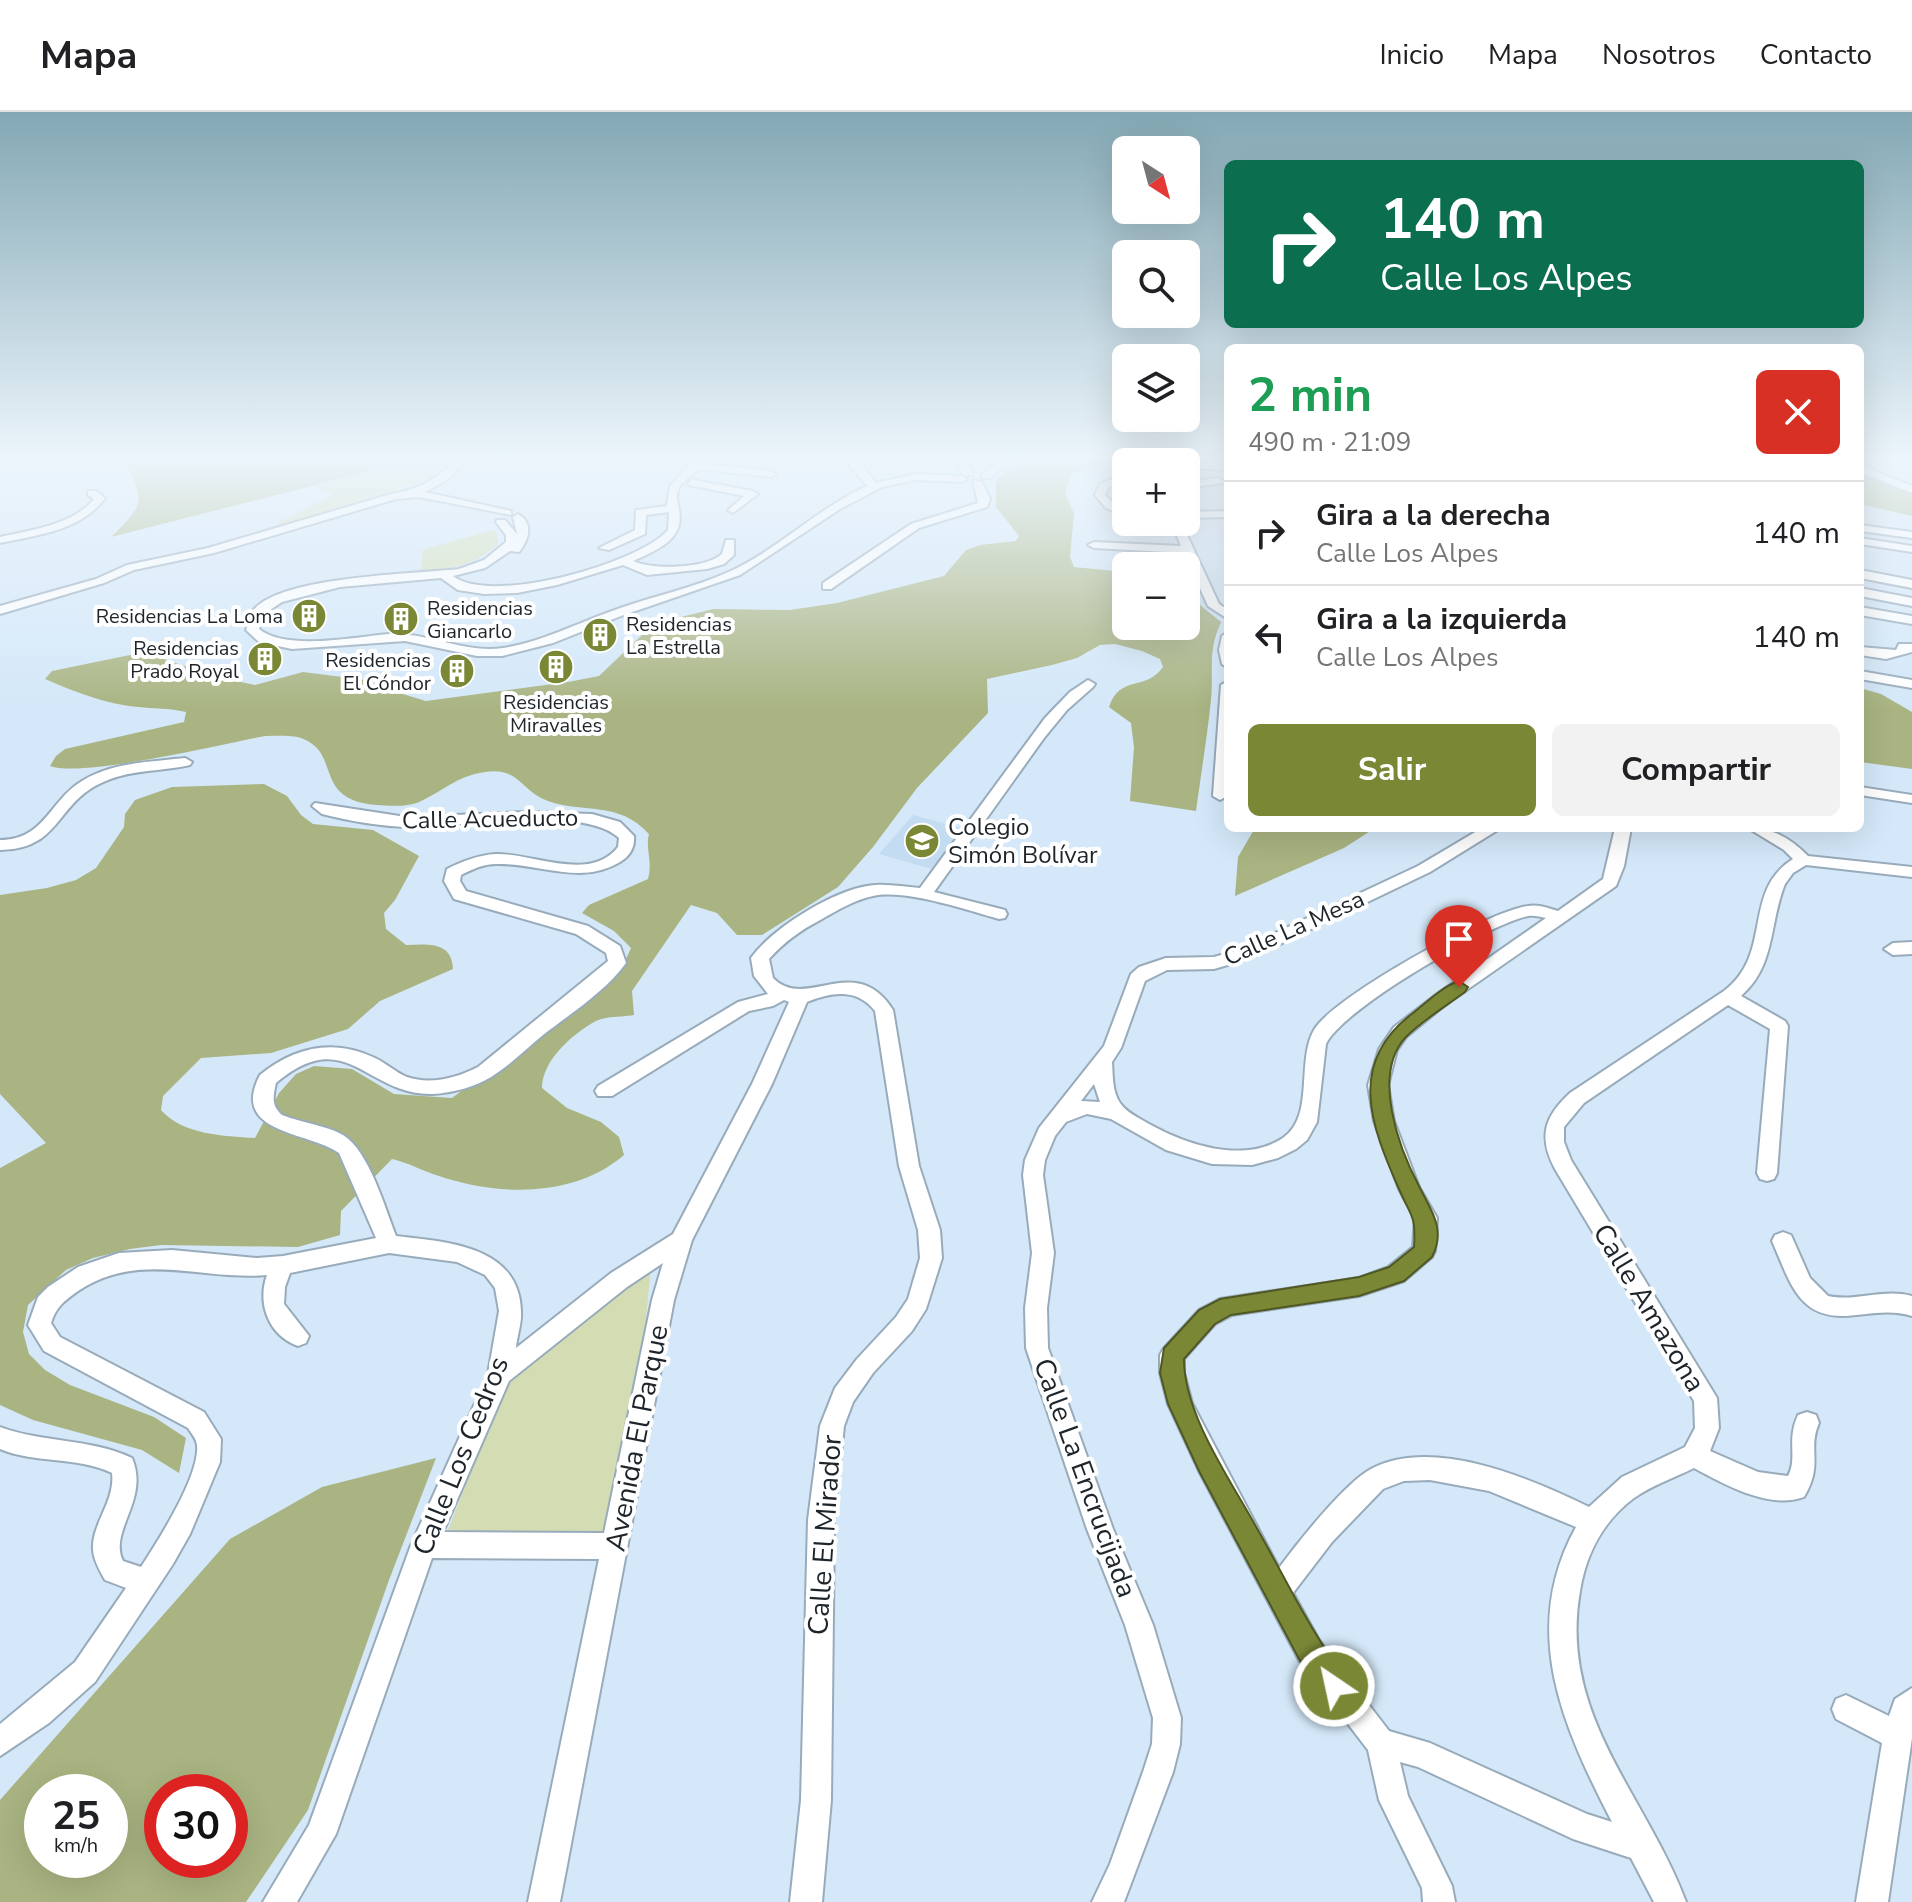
<!DOCTYPE html>
<html lang="es">
<head>
<meta charset="utf-8">
<style>
	:root { --surface:#fff; --page:#f2f2f2; --text:#202124; --muted:#757577; --line:#e0e0e0; --accent:#7a8836 }
	body { margin:0; font-family:"Nunito Sans",sans-serif; background:var(--page); color:var(--text); height:100vh; display:flex; flex-direction:column; font-size:30px; white-space:nowrap }
	* { box-sizing:border-box; margin:0 }
	p { font-size:26px; color:var(--muted) }
	.icon { flex:none; width:44px; height:44px; fill:none; stroke:currentColor; stroke-width:2; stroke-linecap:round; stroke-linejoin:round }
	.map { position:relative; flex:1; overflow:hidden }
	.sheet { position:absolute; left:1224px; top:232px; width:640px; height:488px; display:flex; flex-direction:column; background:var(--surface); border-radius:12px; box-shadow:0 8px 32px #0002 }
	.sheet>* { flex:none }
	.banner { position:absolute; left:1224px; top:48px; width:640px; height:168px; border-radius:12px; box-shadow:0 8px 32px #0002; background:#0b6e4f; color:#fff; overflow:hidden }
	.needle { width:52px; rotate:144deg }
	.controls { position:absolute; left:1112px; top:24px; display:grid; gap:16px }
	.controls a { display:grid; place-items:center; width:88px; height:88px; border-radius:12px; background:var(--surface); box-shadow:0 8px 32px #0002; font-size:40px }
	.speed { position:absolute; left:24px; top:1662px; display:flex; gap:16px; font-size:40px; font-weight:700; text-align:center }
	.speed>* { display:grid; place-content:center; width:104px; height:104px; border-radius:50%; background:var(--surface); box-shadow:0 8px 32px #0002; line-height:1 }
	.speed small { font-size:20px; font-weight:400 }
	.speed .limit { border:12px solid #d22; background:#fff; color:#111 }
	.pin { position:absolute; display:grid; place-items:center; width:68px; height:68px; color:#fff; margin:-82px -34px; border-radius:50% 50% 50% 0; rotate:-45deg; box-shadow:0 0 8px #0007 }
	.pin .icon { rotate:45deg }
	.me { position:absolute; width:88px; margin:-44px; rotate:326deg; stroke-linejoin:round; filter:drop-shadow(0 0 6px #0008) }
	.turn { display:flex; align-items:center; gap:28px; height:168px; padding:0 24px; font-size:36px }
	.turn .icon { width:104px; height:104px; stroke-width:2.5 }
	.turn b { display:block; font-size:56px; line-height:68px }
	.round { display:grid; place-items:center; flex:none; width:84px; height:84px; border-radius:12px; background:var(--page) }
	.headline { display:flex; align-items:center; justify-content:space-between; height:136px; padding:0 24px }
	h1 { font-size:48px; font-weight:700; line-height:60px; color:#1e9e55 }
	.button { display:flex; gap:16px; margin-top:auto; padding:16px 24px }
	.button a { flex:1; height:92px; border-radius:12px; background:var(--accent); color:#fff; font-size:32px; font-weight:700; line-height:92px; text-align:center }
	.button a+a { background:var(--page); color:var(--text) }
	ul { padding:0; list-style:none }
	li { display:flex; align-items:center; gap:24px; height:104px; padding:0 24px; border-top:2px solid var(--line) }
	li div { flex:1 }
	li b { display:block; font-size:30px }
	li em { font-style:normal }
	header { display:flex; align-items:center; gap:48px; box-sizing:border-box; height:112px; padding:0 40px; background:var(--surface); border-bottom:2px solid var(--line) }
	header strong { font-size:38px }
	nav { display:flex; gap:44px; margin-inline-start:auto; font-size:28px }
	.map>svg:first-child { display:block }
	.built { fill:#c3dcf2 }
	.green { fill:#d3dcb3 }
	.forest { fill:#a9b482; fill-rule:evenodd }
	.lines { fill:none; stroke-linecap:round; stroke-linejoin:round }
	.minor-casing { stroke:#98abbb; stroke-width:4 }
	.minor { fill:#fff; fill-rule:evenodd }
	.route { fill:#7a8836; stroke:#4f5823; stroke-width:2 }
	.labels { text-anchor:middle; dominant-baseline:central; stroke-width:8; stroke-linejoin:round; paint-order:stroke }
	.far-poi-label { font-size:20px; fill:#1d242a; stroke:#fff; text-anchor:end }
	.street-label { font-size:24px; fill:#1d242a; stroke:#fff }
	.poi-label { font-size:24px; fill:#1d242a; stroke:#fff; text-anchor:start }
	.near-street-label { font-size:28px; fill:#1d242a; stroke:#fff }
</style>
</head>
<body>
<header>
<strong>Mapa</strong>
<nav><a>Inicio</a><a>Mapa</a><a>Nosotros</a><a>Contacto</a></nav>
</header>
<div class="map">
<svg width="1912" height="1790" viewBox="0 0 1912 1790">
	<rect width="100%" height="100%" fill="#d4e8f9"/>
	<path class="built" d="M913 703 964 717 931 757 879 742Z"/>
	<g class="green">
		<path d="M404 347H453L426 368 280 414 277 411 335 382 315 376Z"/>
		<path d="M492 418 497 422 498 432C475 453 451 457 421 459L423 438Z"/>
		<path d="M651 1155 641 1258 604 1421H447L503 1276Z"/>
	</g>
	<g class="forest">
		<path d="M123 347H396L363 361 111 425C144 393 147 389 123 347Z"/>
		<path d="M1023 347H1120L1071 362 1065 382 1074 401 1070 445 1074 455 1126 460V514H1186V488L1200 493 1221 510C1207 541 1214 556 1211 588 1207 626 1201 662 1196 699L1130 689 1134 635 1131 611 1109 595C1120 562 1145 580 1163 555L1160 547 1142 539 1115 532 1100 533 1077 546 1052 553 987 567 988 601 917 676 873 735 838 775 762 823H737L717 801 691 793 632 879 634 903C623 905 606 904 596 909 572 922 542 949 542 976L567 996 601 1010 619 1025 624 1043C574 1086 498 1084 439 1064 422 1059 410 1051 392 1047L341 1099 340 1123 298 1135 161 1133 130 1137 93 1146 66 1158 28 1193 23 1220 29 1242 45 1258 70 1273 154 1305 186 1326 179 1361 142 1338 33 1308 0 1293V1056L46 1031 0 982V783L47 776 76 768 96 756 124 715 125 702 135 688 172 675 264 672 287 684 301 703 313 712 373 718 419 744 395 788 384 801 386 817 406 833C428 832 452 829 453 857L380 889 348 917 271 941 201 946 163 984 161 998C183 1023 224 1024 255 1026L279 981 296 962 314 954 352 957 394 982 452 986 620 860 631 836 614 819 582 801 589 793 648 767C653 749 645 737 649 722 618 688 584 702 548 689 520 679 520 655 485 660 456 664 442 680 419 690 408 695 389 694 377 693 311 688 343 641 301 626 291 623 276 624 265 624 222 632 83 666 50 654L56 644 65 637 184 610 186 600C165 595 144 597 123 593 96 588 70 578 45 567L52 559 130 543H152L213 564 255 573 303 560 366 568 379 575 426 589 568 570 599 564 642 523 681 505 713 497 790 498 837 491 944 464 966 438 980 433 1016 429 1019 424 996 395V368Z"/>
		<path d="M1860 360 1912 380V404L1860 392Z"/>
		<path d="M1860 576 1881 582 1912 600V657L1860 650Z"/>
		<path d="M1255 716H1375L1344 736 1235 784 1238 745Z"/>
		<path d="M436 1346 389 1468 308 1698 246 1790H0V1688L230 1427 322 1375ZM42 1680H110V1748H42ZM162 1680H230V1748H162Z"/>
	</g>
	<g class="lines">
		<defs>
			<g id="minor">
				<path d="M458 347H469L447 368 425 380 511 399V403L419 385 396 387 214 441 134 458 104 471 0 502V494L96 467 127 453 208 436 391 382C421 377 436 367 458 347Z"/>
				<path d="M694 347H704L702 352 771 359 776 362 771 365 699 357C693 363 685 368 680 374 675 382 678 391 679 399 685 428 655 439 633 449 653 458 705 457 722 442L726 428H734V443L724 452 707 457 647 463 623 453 557 473 517 481 484 482 458 478 441 466 340 475 282 490 264 502 259 517C286 539 355 525 389 522 427 520 465 542 503 536 541 530 576 512 612 499 652 484 695 476 733 458 781 435 818 396 867 374L845 347 858 348 876 371 916 362 962 364 967 367 962 370 916 368 882 375 840 397 740 463 621 504 553 531 502 544H477L405 529 292 537 259 530 246 518C248 513 249 505 252 500 276 464 416 462 459 457L484 448 506 430V423L496 410 497 408H505L517 422 513 405 518 402C534 411 529 428 519 440L510 439 485 456 453 464C491 494 640 451 668 418L669 400 646 403 645 422 609 438 599 436 635 418 636 398 667 394 670 374Z"/>
				<path d="M954 347H964L973 361 972 363H964Z"/>
				<path d="M1004 347H1016L990 366H982V362Z"/>
				<path d="M1186 350 1228 352V358L1186 356Z"/>
				<path d="M1860 353 1912 374V381L1860 360Z"/>
				<path d="M1126 362V369L1108 376 1105 383 1114 392 1126 396V403L1106 396 1095 383 1100 372Z"/>
				<path d="M1219 366 1224 369 1223 371 1186 376V370Z"/>
				<path d="M693 368 753 379 758 382 733 401 728 398 744 384 689 373 688 371Z"/>
				<path d="M973 368 982 370 990 387 987 395 919 416 831 477H823V471L911 412 978 391Z"/>
				<path d="M88 379H96L105 386C81 419 37 423 0 431V425C31 418 73 413 94 387L88 383Z"/>
				<path d="M1228 399V405L1186 406V400Z"/>
				<path d="M1171 410H1181L1219 492 1228 498V507L1208 494 1184 441 1094 436 1088 433 1094 430 1181 434Z"/>
				<path d="M1860 413 1912 420V426L1860 419Z"/>
				<path d="M1860 426 1912 434V440L1860 432Z"/>
				<path d="M1860 458 1912 468V476L1860 466Z"/>
				<path d="M1860 476 1912 486V494L1860 484Z"/>
				<path d="M1860 495 1912 504V512L1860 503Z"/>
				<path d="M1228 520V556L1222 552 1219 538 1222 524Z"/>
				<path d="M1899 532H1912V540L1886 547 1860 543V535L1896 538Z"/>
				<path d="M1860 559 1912 568V576L1860 567Z"/>
				<path d="M1088 568 1095 572 1093 575 1067 598 1044 626 934 780 1005 798 1007 802 1005 806 999 807C966 798 906 777 873 784 854 788 838 798 822 807 801 818 785 829 769 847L773 866C806 900 855 838 893 898L919 1054 940 1118 942 1146 926 1197 912 1219 873 1261 853 1290 844 1314 834 1408 831 1688 822 1790H790L801 1688 808 1408 820 1314 835 1276 857 1247 896 1205 908 1187 920 1146 918 1118 899 1054 875 899C857 876 832 880 807 890L772 972 692 1128 674 1188 560 1790H528L599 1447 432 1446 336 1722 297 1790H263L309 1713 411 1433 488 1262 499 1199 495 1176 485 1163 457 1150 389 1141 290 1161 285 1175 284 1192 309 1224 306 1231 298 1234C268 1223 257 1191 267 1163 201 1169 140 1138 78 1179 64 1189 56 1195 51 1211L60 1225 204 1300 221 1327 220 1350 190 1422 173 1452 95 1570 49 1611 0 1644V1612L75 1550 126 1476 105 1468C101 1461 96 1452 94 1444 87 1416 116 1391 112 1361 77 1344 36 1352 0 1337V1315C43 1331 89 1326 132 1346 150 1388 108 1419 123 1449L141 1455C158 1429 200 1363 197 1333 196 1326 191 1321 188 1316L44 1239 28 1213 38 1185 48 1175 78 1155 119 1141 172 1138 257 1146 283 1144 376 1126 339 1041C308 1019 229 1022 260 963 294 935 334 926 375 946 386 951 395 960 407 965 430 973 457 966 478 955L608 849 606 841 576 822 454 787 444 769 447 757C463 749 478 743 496 742 532 741 590 771 618 735L619 726C584 692 456 716 407 715 379 714 349 709 322 702L312 694 315 691 406 705 526 700 592 702 620 710 634 724C635 735 630 744 620 750 580 774 540 751 496 752 483 752 473 757 461 763L460 769 466 779 588 814 620 834 626 851C606 879 570 902 543 923 526 937 509 954 491 965 475 975 452 981 433 982 366 984 347 911 276 971 273 985 271 993 282 1003 302 1011 325 1013 343 1023 369 1039 385 1096 396 1124 446 1130 519 1133 521 1199 522 1211 517 1224 516 1236L611 1161 673 1122 752 972 789 890 784 888 773 894 749 899 612 984H598L595 979 598 974 738 890 768 882 754 864 751 846C772 816 838 775 875 773 890 772 905 775 920 776L1045 606 1070 580ZM663 1151 652 1188 604 1421 443 1420 509 1269 627 1175Z"/>
				<path d="M1228 569 1227 684 1220 688 1213 684 1221 573Z"/>
				<path d="M185 646 192 650 190 653C160 660 128 657 99 672 55 694 60 737 0 738V728C45 728 49 689 82 669 112 650 151 650 185 646Z"/>
				<path d="M1860 675 1912 683V691L1860 683Z"/>
				<path d="M1482 716H1501L1430 760 1251 846 1214 857 1167 858 1145 869 1121 936 1112 950C1113 963 1112 979 1120 991 1127 1001 1139 1006 1149 1012 1187 1033 1243 1052 1283 1026 1315 1004 1296 950 1314 918 1333 885 1488 799 1528 794 1538 792 1548 796 1558 799L1603 767 1615 716H1631L1624 754 1616 774 1445 893 1406 925 1397 938 1388 973 1394 1009 1419 1075 1437 1106 1435 1139 1432 1145 1404 1169 1359 1184 1232 1203 1215 1212 1184 1247V1261L1192 1291 1279 1456C1298 1430 1345 1371 1371 1357 1433 1324 1532 1367 1589 1395L1622 1365 1685 1335 1695 1316 1694 1289 1555 1057C1538 1025 1544 1005 1570 981L1724 879C1774 841 1741 780 1793 747L1784 738 1748 716C1773 716 1790 726 1808 744L1912 755V765L1806 753 1793 761 1785 772C1769 811 1776 854 1741 884L1785 909 1788 914 1777 1061 1774 1067 1767 1069 1760 1067 1757 1061 1770 917 1728 893 1584 991 1564 1015V1030L1571 1048 1717 1286 1719 1316 1710 1339 1758 1360 1788 1364C1798 1345 1786 1329 1798 1303L1807 1300 1816 1303 1819 1311C1807 1338 1824 1352 1804 1385 1769 1398 1724 1372 1694 1356 1674 1366 1652 1373 1634 1386 1603 1409 1586 1442 1580 1479 1558 1603 1646 1683 1686 1790H1654L1631 1746 1573 1727 1418 1655 1400 1650 1408 1684 1452 1774 1455 1790H1423L1422 1776 1379 1688 1368 1638 1299 1548 1199 1359 1168 1292 1160 1261V1243L1164 1236 1199 1198 1220 1187 1359 1166 1388 1155 1413 1135 1415 1107 1399 1077 1374 1009 1368 973 1379 937 1394 915 1433 885 1546 806C1540 805 1534 803 1528 804 1489 812 1342 897 1326 932L1317 1010 1307 1028 1296 1037 1278 1046 1252 1053 1212 1052 1166 1038 1111 1007 1087 1002 1066 1010 1055 1024 1045 1048 1043 1063 1054 1141 1047 1196 1048 1236 1113 1417 1153 1513 1181 1606 1180 1632 1173 1660 1124 1790H1092L1110 1752 1143 1660 1152 1632 1153 1606 1125 1513 1087 1417 1026 1236 1025 1196 1032 1141 1023 1063 1025 1048 1039 1016 1104 934 1131 862 1139 855 1166 846 1214 845 1239 838 1418 754ZM1094 972 1100 990 1081 989ZM1430 1368 1489 1379 1576 1415C1519 1518 1563 1615 1612 1710L1587 1702 1430 1631 1389 1619 1319 1528 1293 1481 1332 1430 1383 1377 1404 1369Z"/>
				<path d="M1912 830V842L1893 843 1884 837 1893 831Z"/>
				<path d="M1783 1120 1791 1123 1810 1166 1828 1184C1856 1190 1883 1176 1912 1184V1204C1893 1198 1876 1201 1856 1203 1799 1211 1791 1172 1772 1129L1775 1123Z"/>
				<path d="M1912 1576V1626L1888 1790H1856L1882 1631 1836 1607 1832 1597 1836 1587 1846 1583 1889 1604 1895 1587Z"/>
			</g>
		</defs>
		<use href="#minor" class="minor-casing"/>
		<use href="#minor" class="minor"/>
	</g>
	<linearGradient id="sky" x2="0" y2="1"><stop stop-color="#83a8b4"/><stop offset="0.58" stop-color="#ecf5fc"/><stop offset="1" stop-color="#ecf5fc" stop-opacity="0"/></linearGradient>
	<rect width="1912" height="598" fill="url(#sky)"/>
	<path class="route" d="M1459 869 1468 875 1465 880C1446 894 1423 908 1406 925 1371 962 1399 1037 1420 1076 1432 1100 1446 1118 1432 1145L1404 1169 1359 1184 1231 1203 1215 1212 1184 1247C1184 1304 1232 1370 1259 1420 1279 1455 1297 1492 1319 1527 1328 1543 1341 1557 1348 1574L1344 1584 1334 1588 1324 1584 1299 1547 1199 1359 1168 1292 1160 1261 1164 1236 1199 1198 1220 1187 1359 1165 1389 1155 1414 1135C1416 1102 1411 1105 1399 1077 1370 1012 1347 950 1413 901 1427 890 1443 874 1459 869Z"/>
	<defs>
		<symbol id="building-disc" viewBox="-11 -11 22 22"><circle r="9.5" fill="#7a8836" stroke="#fff"/><path d="M-4-6H4V6H1V3H-1V6H-4ZM-2.5-4.3h1.7v1.8h-1.7ZM.8-4.3h1.7v1.8H.8ZM-2.5-1h1.7V.8h-1.7ZM.8-1h1.7V.8H.8Z" fill="#fff"/></symbol>
		<symbol id="school-disc" viewBox="-11 -11 22 22"><circle r="9.5" fill="#7a8836" stroke="#fff"/><path d="M0-5L7-2L0 1L-7-2ZM-4 1L0 2.5L4 1V4Q0 6-4 4Z" fill="#fff"/></symbol>
	</defs>
	<g fill-rule="evenodd">
		<use href="#building-disc" x="289" y="484" width="40" height="40"/>
		<use href="#building-disc" x="381" y="487" width="40" height="40"/>
		<use href="#building-disc" x="580" y="503" width="40" height="40"/>
		<use href="#building-disc" x="245" y="527" width="40" height="40"/>
		<use href="#building-disc" x="536" y="535" width="40" height="40"/>
		<use href="#building-disc" x="437" y="539" width="40" height="40"/>
		<use href="#school-disc" x="902" y="709" width="40" height="40"/>
	</g>
	<g class="labels">
		<g class="far-poi-label">
			<text x="427" y="496" text-anchor="start">Residencias<tspan x="427" dy="23">Giancarlo</tspan></text>
			<text x="283" y="504">Residencias La Loma</text>
			<text x="626" y="512" text-anchor="start">Residencias<tspan x="626" dy="23">La Estrella</tspan></text>
			<text x="239" y="536">Residencias<tspan x="239" dy="23">Prado Royal</tspan></text>
			<text x="431" y="548">Residencias<tspan x="431" dy="23">El Cóndor</tspan></text>
			<text x="556" y="590" text-anchor="middle">Residencias<tspan x="556" dy="23">Miravalles</tspan></text>
		</g>
		<g class="street-label">
			<text transform="translate(490 707) rotate(-1)">Calle Acueducto</text>
			<text transform="translate(1294 816) rotate(-24)">Calle La Mesa</text>
		</g>
		<g class="poi-label">
			<text x="948" y="715">Colegio<tspan x="948" dy="28">Simón Bolívar</tspan></text>
		</g>
		<g class="near-street-label">
			<text transform="translate(1649 1196) rotate(59)">Calle Amazona</text>
			<text transform="translate(637 1326) rotate(-79)">Avenida El Parque</text>
			<text transform="translate(461 1344) rotate(-68)">Calle Los Cedros</text>
			<text transform="translate(1085 1366) rotate(70)">Calle La Encrucijada</text>
			<text transform="translate(825 1423) rotate(-86)">Calle El Mirador</text>
		</g>
	</g>
</svg>
<div class="controls">
<a><svg class="needle" viewBox="-14 -14 28 28"><path d="M0-13l5 13h-10z" fill="#e53935"/><path d="M0 13l5-13h-10z" fill="#757577"/></svg></a>
<a><svg class="icon" aria-label="search" viewBox="0 0 24 24"><circle cx="10" cy="10" r="6"/><path d="M15 15l6 6"/></svg></a>
<a><svg class="icon" aria-label="layers" viewBox="0 0 24 24"><path d="M12 4l9 5-9 5-9-5zM3 14l9 5 9-5"/></svg></a>
<a>+</a>
<a>−</a>
</div>
<div class="speed"><div>25<small>km/h</small></div><div class="limit">30</div></div>
<div class="pin" style="left:1459px;top:875px;background:#d93025"><svg class="icon" aria-label="arrive" viewBox="0 0 24 24"><path d="M6 21V4h12l-3 4 3 4H6"/></svg></div>
<svg class="me" style="left:1334px;top:1574px" viewBox="-20 -20 40 40"><circle r="17" fill="#7a8836" stroke="#fff" stroke-width="3"/><path d="M0-11L8 9 0 5-8 9z" fill="#fff"/></svg>
<div class="banner">
<div class="turn"><svg class="icon" aria-label="right" viewBox="0 0 24 24"><path d="M7 20v-9h11M14 6l5 5-5 5"/></svg><div><b>140 m</b>Calle Los Alpes</div></div>
</div>
<section class="sheet">
<div class="headline"><div><h1>2 min</h1><p>490 m · 21:09</p></div><a class="round" style="background:#d93025;color:#fff"><svg class="icon" aria-label="close" viewBox="0 0 24 24"><path d="M6 6l12 12M18 6L6 18"/></svg></a></div>
<ul>
<li><svg class="icon" aria-label="right" viewBox="0 0 24 24"><path d="M7 20v-9h11M14 6l5 5-5 5"/></svg><div><b>Gira a la derecha</b><p>Calle Los Alpes</p></div><em>140 m</em></li>
<li><svg class="icon" aria-label="left" viewBox="0 0 24 24"><path d="M17 20v-9H6M10 6l-5 5 5 5"/></svg><div><b>Gira a la izquierda</b><p>Calle Los Alpes</p></div><em>140 m</em></li>
</ul>
<div class="button"><a>Salir</a><a>Compartir</a></div>
</section>
</div>
</body>
</html>
